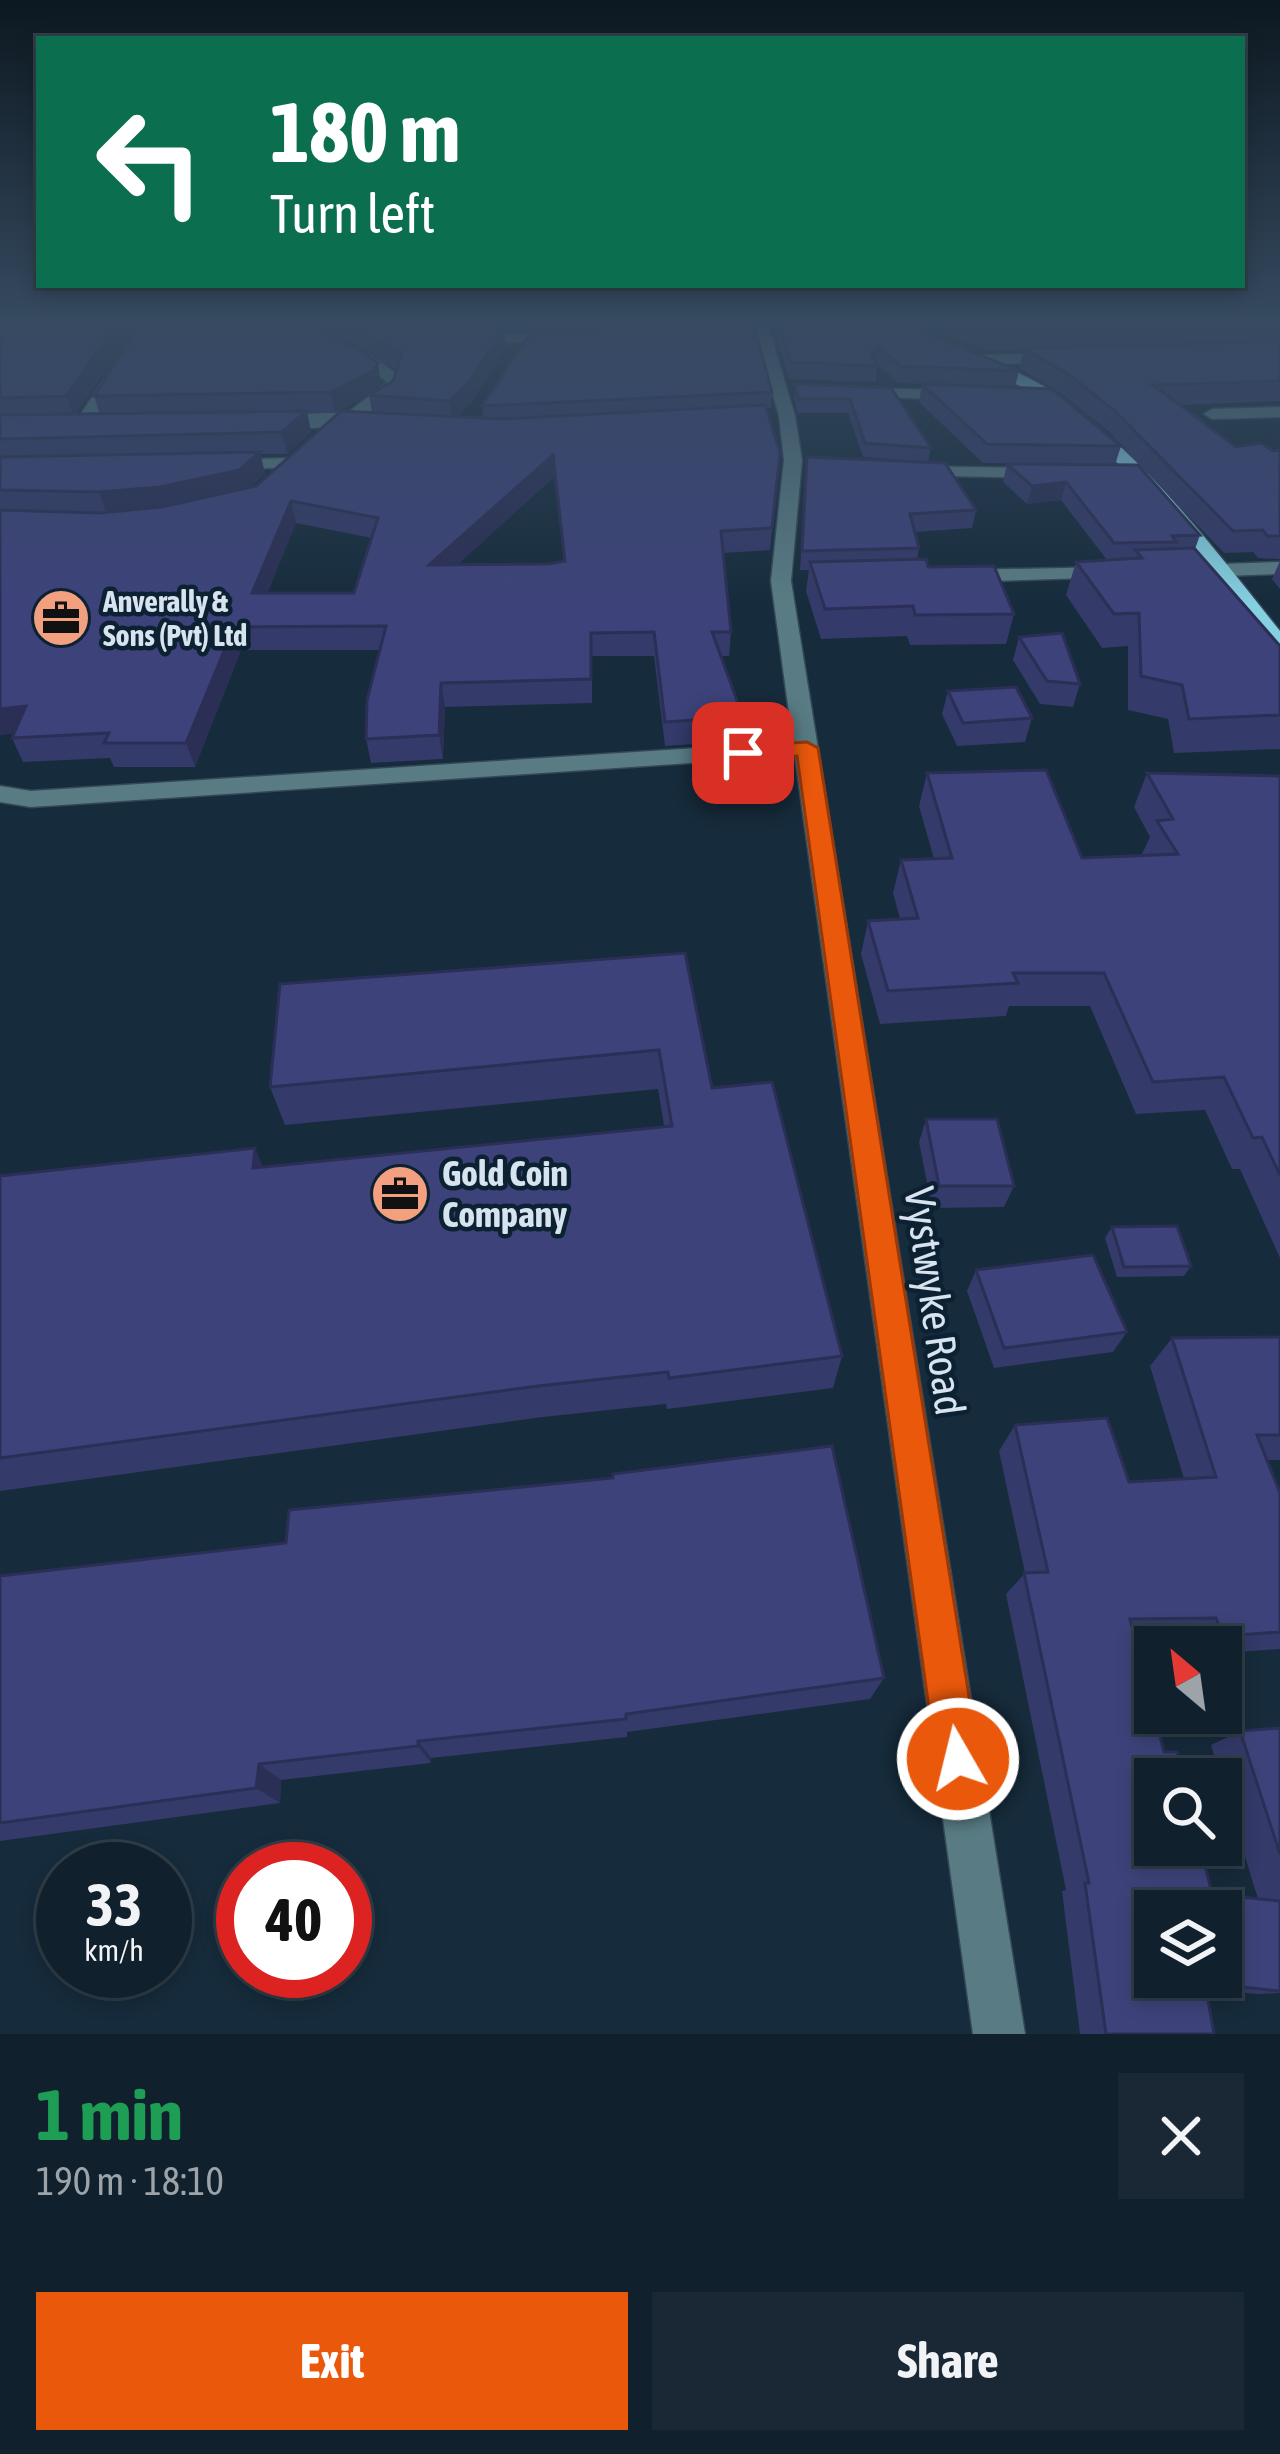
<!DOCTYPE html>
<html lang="en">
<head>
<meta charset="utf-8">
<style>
	:root { --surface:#10202c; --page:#192834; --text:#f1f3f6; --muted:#9ca3a9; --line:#303e48; --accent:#ea580c }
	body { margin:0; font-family:"Asap Condensed",sans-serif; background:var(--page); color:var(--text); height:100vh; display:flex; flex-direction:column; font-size:45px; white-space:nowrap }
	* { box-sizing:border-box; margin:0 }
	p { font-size:39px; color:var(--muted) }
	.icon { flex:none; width:66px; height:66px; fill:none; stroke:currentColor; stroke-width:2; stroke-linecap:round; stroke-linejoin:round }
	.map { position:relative; height:2034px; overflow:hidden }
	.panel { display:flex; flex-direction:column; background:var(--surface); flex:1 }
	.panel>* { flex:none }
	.top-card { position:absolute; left:36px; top:36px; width:1209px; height:252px; border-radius:0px; box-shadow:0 6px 18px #0003,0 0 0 3px var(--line); background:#0b6e4f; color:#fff; overflow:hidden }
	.needle { width:78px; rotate:331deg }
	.buttons { position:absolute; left:1134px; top:1626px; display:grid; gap:24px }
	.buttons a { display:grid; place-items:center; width:108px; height:108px; border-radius:0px; background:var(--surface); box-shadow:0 6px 18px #0003,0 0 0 3px var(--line); font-size:60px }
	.speed { position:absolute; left:36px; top:1842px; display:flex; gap:24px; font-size:60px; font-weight:700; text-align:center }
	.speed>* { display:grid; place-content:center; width:156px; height:156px; border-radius:50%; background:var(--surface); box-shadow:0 6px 18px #0003,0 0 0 3px var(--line); line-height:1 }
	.speed small { font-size:30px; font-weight:400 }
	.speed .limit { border:18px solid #d22; background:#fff; color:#111 }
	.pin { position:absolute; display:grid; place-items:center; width:102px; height:102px; color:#fff; margin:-51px; border-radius:24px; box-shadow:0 6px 18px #0006 }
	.me { position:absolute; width:132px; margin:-66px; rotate:352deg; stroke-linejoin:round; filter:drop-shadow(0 0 9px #0008) }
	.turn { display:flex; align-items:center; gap:42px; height:252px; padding:0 36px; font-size:54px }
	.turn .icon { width:156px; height:156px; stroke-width:2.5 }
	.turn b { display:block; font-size:84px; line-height:102px }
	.round { display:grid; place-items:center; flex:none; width:126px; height:126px; border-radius:0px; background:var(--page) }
	.summary { display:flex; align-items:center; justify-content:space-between; height:204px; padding:0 36px }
	h1 { font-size:72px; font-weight:700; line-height:90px; color:#1e9e55 }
	.cta { display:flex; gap:24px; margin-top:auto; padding:24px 36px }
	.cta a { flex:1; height:138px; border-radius:0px; background:var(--accent); color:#fff; font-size:48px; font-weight:700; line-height:138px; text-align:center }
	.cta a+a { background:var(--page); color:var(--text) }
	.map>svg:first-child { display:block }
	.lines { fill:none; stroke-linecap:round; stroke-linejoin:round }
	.minor-casing { stroke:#354858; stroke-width:3 }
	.major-casing { stroke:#354858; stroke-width:3 }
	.minor { fill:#597c84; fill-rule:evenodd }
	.major { fill:#85d0e1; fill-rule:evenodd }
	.wall { fill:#343a69; fill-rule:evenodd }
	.shaded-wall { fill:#2b2f55 }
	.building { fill:#3d437a; stroke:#2b2f55; stroke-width:3; fill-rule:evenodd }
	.route { fill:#ea580c; stroke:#983908; stroke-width:3 }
	.labels { text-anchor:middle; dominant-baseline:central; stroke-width:9; stroke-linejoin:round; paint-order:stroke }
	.far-poi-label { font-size:30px; font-weight:bold; fill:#d7e3ee; stroke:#0c2131; text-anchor:start }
	.poi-label { font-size:36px; font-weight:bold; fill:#d7e3ee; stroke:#0c2131; text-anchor:start }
	.near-street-label { font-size:42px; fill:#d7e3ee; stroke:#0c2131 }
</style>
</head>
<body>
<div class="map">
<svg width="1280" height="2034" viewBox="0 0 1280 2034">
	<rect width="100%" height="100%" fill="#162b3b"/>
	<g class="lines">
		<defs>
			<g id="minor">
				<path d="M142 321H156L87 430H75L73 426Z"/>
				<path d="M270 321C313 321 373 351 404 381 371 426 316 434 263 426V418L269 417 350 411 387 382 362 363Z"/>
				<path d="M401 321H422L461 335 566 332 573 336 566 340 459 344Z"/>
				<path d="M1037 321 1030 325 866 330 859 326 874 321Z"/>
				<path d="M762 325 769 329 795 416 802 460 791 581 1025 2034H973L795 756 31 807 0 802V786L31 791 793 742 771 581 784 460 779 416 755 329Z"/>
				<path d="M1058 353 1063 355V361L980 365 972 360 980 355Z"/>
				<path d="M850 388 958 390 966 395 958 400 856 396 850 394Z"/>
				<path d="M1280 407V417L1212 419 1204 414 1212 409Z"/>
				<path d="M294 458 303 463 300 467 222 470 213 465 222 460Z"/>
				<path d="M910 466 1042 468 1051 473 1042 478 904 475 901 471Z"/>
				<path d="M1280 562V574L1195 577 1185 571 1195 565Z"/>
				<path d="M1111 567 1121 573 1118 577 961 582 951 576 961 570Z"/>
			</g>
			<path id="major" d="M975 357H985C1010 369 1036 380 1059 396 1147 459 1213 547 1280 631V652L1272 650C1205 562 1138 469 1048 403 1025 387 999 376 975 363Z"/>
		</defs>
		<use href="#minor" class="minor-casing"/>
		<use href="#major" class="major-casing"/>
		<use href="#minor" class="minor"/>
		<use href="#major" class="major"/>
	</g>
	<g class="wall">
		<path d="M0 321H139L75 414H100L94 396 143 321H730L504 329 506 348 472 401 457 417 483 418 482 406 772 392 771 408H766L780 452 770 550 723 553 731 632 729 656H721L743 717 742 741 665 746 654 656H592V703L445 707 443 759 371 763 366 739 380 650H241L195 767H114L110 758 23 762 12 738 14 733 0 735ZM304 324 324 328 397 370 393 381 377 391 381 383ZM376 391 369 395 372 412 256 486 249 488 265 474 260 454H287L311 432 307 413H335ZM554 477 564 561 549 564H458ZM296 523 372 538 354 593H267Z"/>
		<path d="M945 321H1280V401L1179 405 1236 447 1273 451 1280 450V559L1258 558 1253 552 1224 553 1109 432 1062 394 1019 368 1024 349 984 350 943 333Z"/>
		<path d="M778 323 1019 371 1015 387 898 383 877 363 876 382 789 379 777 338Z"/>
		<path d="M795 384 891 388 931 448 928 462 863 457 848 413H797L794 398Z"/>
		<path d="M922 384 1121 446 1115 465 1200 535 1195 549 1280 646V749L1174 753 1168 719 1128 710V646L1102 648 1066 595 1076 562 1107 560 1061 500 1027 504 1003 482 1007 464 1111 465 983 463 919 402Z"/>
		<path d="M807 457 976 510 972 528 915 532 919 548 917 559 1014 614 1006 644 910 645 907 636 821 639 806 591 809 570H800Z"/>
		<path d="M1280 561V589L1272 579Z"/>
		<path d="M1019 637 1080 684 1073 707 1040 704 1013 660Z"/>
		<path d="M948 691 1032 718 1025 742 957 746 942 714Z"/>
		<path d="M927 773 1082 858 1142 854 1150 837 1134 807 1147 773 1280 776V1258L1240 1169H1232L1205 1110 1136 1114 1090 1006H1009L1006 1016 880 1024 861 954 868 921 900 919 893 893 901 860 934 859 919 806Z"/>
		<path d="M685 953 712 1088 842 1356 833 1388 667 1409 666 1404 543 1417 0 1491V1176L263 1167 664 1126 658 1089 285 1125 270 1087Z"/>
		<path d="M926 1119 1014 1186 1004 1207 932 1208 919 1142Z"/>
		<path d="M1112 1227 1191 1266 1184 1276 1117 1277 1105 1238Z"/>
		<path d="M976 1270 1127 1332 1113 1352 994 1368 967 1291Z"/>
		<path d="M1280 1337V1460H1267L1280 1493V1649L1221 1653V1647H1193L1190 1637 1135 1638 1164 1752 1212 1894 1258 1899 1211 1745 1240 1731 1280 1728V1993L1258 1994 1206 1989 1214 2034H1080L1062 1891 1066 1890 1006 1594 1025 1573 999 1451 1015 1425 1129 1482 1184 1479 1150 1366 1172 1338Z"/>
		<path d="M0 1576 884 1678 870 1699 627 1732V1737L431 1758V1763L281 1780 280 1803 0 1841Z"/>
	</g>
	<g class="shaded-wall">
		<path d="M119 321H139L74 417 66 396Z"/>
		<path d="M504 328 506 348 472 401 452 421 450 401Z"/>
		<path d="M879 347 877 363 871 355Z"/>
		<path d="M378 363 381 383 377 391 335 413 331 392Z"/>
		<path d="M307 411 311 432 287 454 282 432Z"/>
		<path d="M260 452 265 474 245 492 167 509 107 514 99 492Z"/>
		<path d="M553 455 554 477 432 587 429 565Z"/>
		<path d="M1066 482 1061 500 1027 504 1032 486Z"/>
		<path d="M291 501 296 523 258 617 252 593Z"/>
		<path d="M234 627 241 650 195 767 186 743Z"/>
		<path d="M441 683 445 707 443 759 439 735Z"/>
		<path d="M26 706 37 730 0 735V709Z"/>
		<path d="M255 1148 271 1185 253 1168Z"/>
		<path d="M418 1741 431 1758V1763L418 1746Z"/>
		<path d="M259 1764 281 1780 280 1803 256 1788Z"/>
	</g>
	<g class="building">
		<path d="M0 321H119L66 396 0 398Z"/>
		<path d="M143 321H299L356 347 378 363 374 370 331 392 94 396Z"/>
		<path d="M343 321H437L455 329 504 328 470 381 450 401 369 395 393 381 402 354Z"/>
		<path d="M812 321H897L1019 371 900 366 879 347 871 355 878 366 791 362 778 323Z"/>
		<path d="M966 321H1280V324L988 331Z"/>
		<path d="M754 325 772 392 482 406 531 332Z"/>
		<path d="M1280 341V381L1153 385 1236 447 1261 443 1273 451 1280 450V536H1267L1263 530 1233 531 1115 411 1068 374 1024 348Z"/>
		<path d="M795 384 891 388 931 448 865 443 850 399H798Z"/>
		<path d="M922 384 1052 389 1121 446 987 444Z"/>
		<path d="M765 405 780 452 772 528 721 531 731 632H712L743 717 665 722 654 632 591 633V679L441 683 439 735 366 739 367 700 386 626 234 627 186 743H104L109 733 12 738 26 706 0 709V510L99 513 162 507 256 486 341 411 504 419ZM553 455 565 561 549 564 429 565ZM291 501 378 518 354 593H252Z"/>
		<path d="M307 411 282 432 0 439V415Z"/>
		<path d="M260 452 239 470 160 487 99 492 0 490V457Z"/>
		<path d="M807 457 945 463 976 510 910 514 919 548 802 551Z"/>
		<path d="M1007 464 1138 465 1200 535 1172 536 1176 542 1114 543 1066 482 1032 486Z"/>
		<path d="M1194 548 1280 646V715L1189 719 1182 685 1141 676 1139 613 1114 614 1076 562 1142 558 1135 550Z"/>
		<path d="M926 559 928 567 994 566 1014 614 915 615 913 606 825 609 810 562Z"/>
		<path d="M1062 633 1080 684 1047 681 1019 637Z"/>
		<path d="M1016 687 1032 718 963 723 948 691Z"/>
		<path d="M1046 770 1082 858 1178 854 1157 821 1173 819 1147 773 1280 776V1175L1262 1137 1253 1138 1224 1077 1153 1082 1104 973H1013L1018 983 888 991 868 921 918 918 901 860 952 858 927 773Z"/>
		<path d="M685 953 712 1088 772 1082 842 1356 669 1378 668 1372 538 1386 0 1458V1176L255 1148 253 1168 672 1126 659 1050 270 1087 280 984Z"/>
		<path d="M926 1119H997L1014 1186H939Z"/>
		<path d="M1177 1226 1191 1266 1124 1267 1112 1227Z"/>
		<path d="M1093 1255 1127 1332 1004 1348 976 1270Z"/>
		<path d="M1280 1337V1435H1257L1280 1493V1632L1223 1636 1216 1618 1130 1619 1164 1752H1177L1183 1779H1155V1845H1200L1212 1894 1280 1901V1991L1205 1983 1214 2034H1106L1085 1883H1089L1024 1573 1048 1572 1015 1425 1107 1418 1129 1482 1216 1477 1172 1338ZM1155 1911H1221V1977H1155Z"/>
		<path d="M832 1446 884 1678 626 1714V1719L418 1741V1746L259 1764 256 1788 0 1823V1576L286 1543 289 1510 613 1478V1474Z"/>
		<path d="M1280 1728V1854L1240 1731Z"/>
	</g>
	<linearGradient id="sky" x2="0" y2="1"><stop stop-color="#0c1820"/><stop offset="0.53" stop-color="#364a60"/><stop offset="1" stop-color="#364a60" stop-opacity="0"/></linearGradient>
	<rect width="1280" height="606" fill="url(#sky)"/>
	<path class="route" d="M807 742 818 748 979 1759 973 1774 958 1780 943 1774 936 1759 797 756 743 759 732 753 743 746Z"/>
	<defs>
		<symbol id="office-disc" viewBox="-11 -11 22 22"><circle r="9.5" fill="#f2a07f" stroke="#0c2131"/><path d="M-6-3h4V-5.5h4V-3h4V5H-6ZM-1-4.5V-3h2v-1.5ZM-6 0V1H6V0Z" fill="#111"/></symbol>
	</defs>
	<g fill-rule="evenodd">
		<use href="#office-disc" x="28" y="585" width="66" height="66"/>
		<use href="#office-disc" x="367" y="1161" width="66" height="66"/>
	</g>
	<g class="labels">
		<g class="far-poi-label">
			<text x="103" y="601">Anverally &amp;<tspan x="103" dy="34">Sons (Pvt) Ltd</tspan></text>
		</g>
		<g class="poi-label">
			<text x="442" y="1173">Gold Coin<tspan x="442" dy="41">Company</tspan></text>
		</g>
		<g class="near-street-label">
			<text transform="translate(935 1301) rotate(82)">Vystwyke Road</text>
		</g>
	</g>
</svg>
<div class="buttons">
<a><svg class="needle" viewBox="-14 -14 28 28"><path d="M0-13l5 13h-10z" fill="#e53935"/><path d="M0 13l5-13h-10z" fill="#9ca3a9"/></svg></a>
<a><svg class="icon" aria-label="search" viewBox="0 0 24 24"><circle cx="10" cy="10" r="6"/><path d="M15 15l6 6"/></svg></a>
<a><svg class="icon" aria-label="layers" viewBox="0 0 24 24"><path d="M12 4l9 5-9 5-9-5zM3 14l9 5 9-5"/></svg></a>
</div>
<div class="speed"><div>33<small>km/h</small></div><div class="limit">40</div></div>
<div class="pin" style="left:743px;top:753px;background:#d93025"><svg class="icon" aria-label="arrive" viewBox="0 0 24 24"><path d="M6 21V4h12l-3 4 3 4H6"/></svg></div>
<svg class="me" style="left:958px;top:1759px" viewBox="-20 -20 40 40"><circle r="17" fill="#ea580c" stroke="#fff" stroke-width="3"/><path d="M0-11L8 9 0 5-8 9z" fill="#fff"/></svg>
<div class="top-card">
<div class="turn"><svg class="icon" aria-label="left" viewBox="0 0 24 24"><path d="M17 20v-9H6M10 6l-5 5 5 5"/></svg><div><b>180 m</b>Turn left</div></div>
</div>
</div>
<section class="panel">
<div class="summary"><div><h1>1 min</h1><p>190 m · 18:10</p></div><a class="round"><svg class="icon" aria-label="close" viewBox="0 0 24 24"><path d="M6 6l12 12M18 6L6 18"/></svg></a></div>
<div class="cta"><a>Exit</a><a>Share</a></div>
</section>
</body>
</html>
